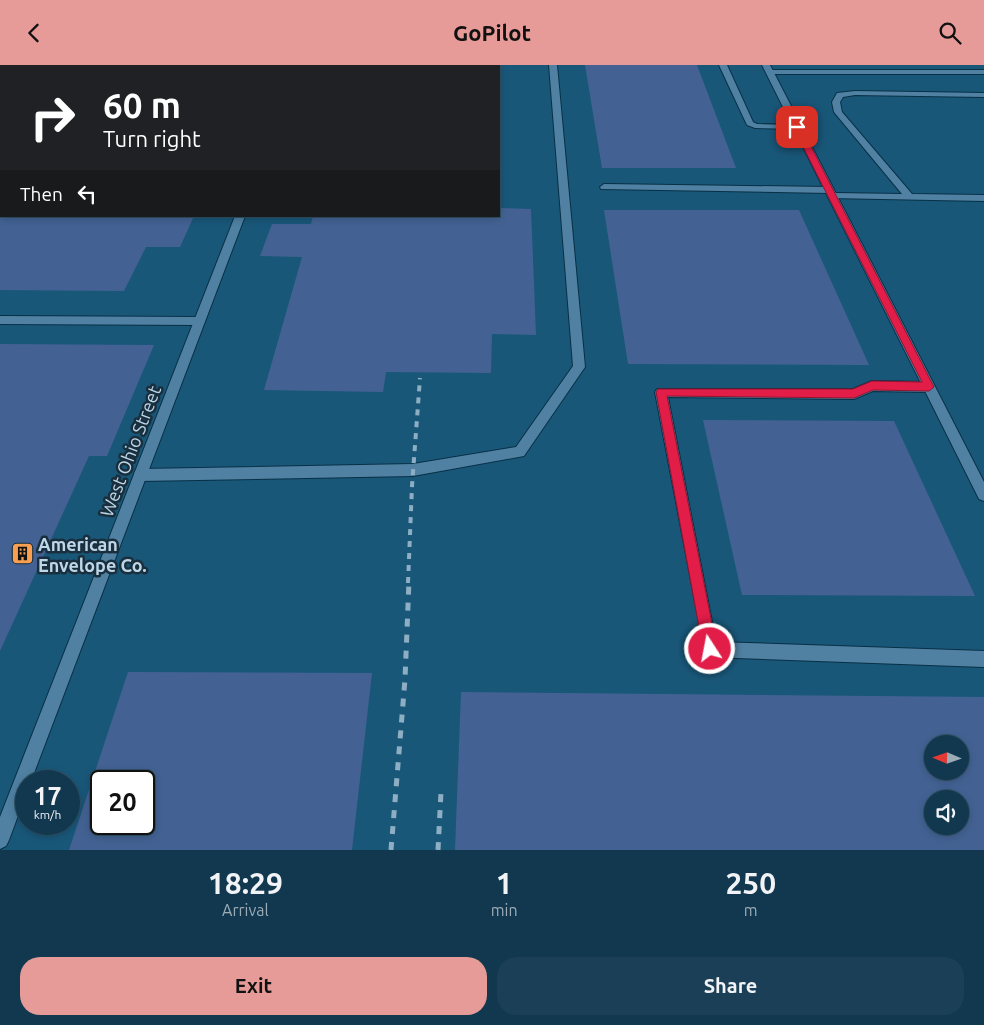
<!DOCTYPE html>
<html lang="en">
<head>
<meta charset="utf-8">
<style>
	:root { --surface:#12384f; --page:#1b3f56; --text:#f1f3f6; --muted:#9cacb7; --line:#315266; --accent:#e69b98 }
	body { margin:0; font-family:Ubuntu,sans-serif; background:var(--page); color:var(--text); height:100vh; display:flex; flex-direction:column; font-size:19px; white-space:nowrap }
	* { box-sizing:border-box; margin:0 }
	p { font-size:16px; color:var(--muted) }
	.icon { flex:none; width:28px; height:28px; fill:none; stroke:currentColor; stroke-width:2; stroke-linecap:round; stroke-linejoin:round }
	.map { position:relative; height:785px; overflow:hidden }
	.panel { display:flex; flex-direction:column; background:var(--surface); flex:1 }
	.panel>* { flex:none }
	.hud { position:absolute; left:0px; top:0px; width:500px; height:152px; box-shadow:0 2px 8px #0003,0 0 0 1px var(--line); background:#202124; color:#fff; overflow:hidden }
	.needle { width:32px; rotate:272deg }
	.tools { position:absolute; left:924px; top:670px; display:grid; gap:10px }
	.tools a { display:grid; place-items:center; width:45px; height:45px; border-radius:50%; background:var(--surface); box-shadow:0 2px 8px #0003,0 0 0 1px var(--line); font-size:25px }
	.speed { position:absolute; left:15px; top:705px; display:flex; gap:10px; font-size:25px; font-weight:700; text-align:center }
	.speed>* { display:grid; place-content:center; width:65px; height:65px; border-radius:50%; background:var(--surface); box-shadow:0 2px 8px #0003,0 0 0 1px var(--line); line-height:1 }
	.speed small { font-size:12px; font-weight:400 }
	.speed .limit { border:2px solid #111; border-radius:8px; background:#fff; color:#111 }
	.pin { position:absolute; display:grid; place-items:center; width:42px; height:42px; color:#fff; margin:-21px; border-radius:10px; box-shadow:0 2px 8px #0006 }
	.me { position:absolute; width:55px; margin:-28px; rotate:349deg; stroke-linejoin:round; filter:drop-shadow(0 0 4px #0008) }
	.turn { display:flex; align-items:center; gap:18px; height:105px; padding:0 20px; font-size:22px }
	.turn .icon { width:65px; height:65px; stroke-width:2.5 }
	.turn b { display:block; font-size:35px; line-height:42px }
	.then { display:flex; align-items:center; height:48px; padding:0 20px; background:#0003; gap:10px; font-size:19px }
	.eta { display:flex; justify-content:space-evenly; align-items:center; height:85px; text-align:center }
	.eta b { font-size:30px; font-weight:600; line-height:35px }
	.primary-button { display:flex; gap:10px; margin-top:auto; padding:10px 20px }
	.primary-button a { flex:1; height:58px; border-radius:20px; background:var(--accent); color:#111; font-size:20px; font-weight:600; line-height:58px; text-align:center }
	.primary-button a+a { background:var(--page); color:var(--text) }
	header { display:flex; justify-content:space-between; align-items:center; height:65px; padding:0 20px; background:var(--accent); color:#111; font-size:22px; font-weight:600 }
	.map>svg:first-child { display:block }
	.built { fill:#195779; fill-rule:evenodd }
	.building { fill:#436293; fill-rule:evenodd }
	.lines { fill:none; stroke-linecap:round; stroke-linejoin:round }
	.lane-casing { stroke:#083046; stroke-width:2 }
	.street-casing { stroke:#083046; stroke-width:2 }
	.lane { fill:#5081a2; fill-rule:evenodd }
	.street { fill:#5081a2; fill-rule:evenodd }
	.rail-far2 { stroke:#8daec3; stroke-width:2.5; stroke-dasharray:4 4; stroke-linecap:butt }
	.rail-far1 { stroke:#8daec3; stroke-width:4; stroke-dasharray:6 6; stroke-linecap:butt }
	.rail { stroke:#8daec3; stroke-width:5; stroke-dasharray:8 8; stroke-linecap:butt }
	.route { fill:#e11d48; stroke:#92132f }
	.labels { text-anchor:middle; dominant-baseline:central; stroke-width:5; stroke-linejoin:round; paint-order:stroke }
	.street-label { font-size:18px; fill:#bdd7e9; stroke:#1a2f3d }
	.poi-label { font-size:18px; font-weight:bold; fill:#bdd7e9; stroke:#1a2f3d; text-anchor:start }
</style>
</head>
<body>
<header><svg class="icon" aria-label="back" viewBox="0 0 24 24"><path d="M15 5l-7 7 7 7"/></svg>GoPilot<svg class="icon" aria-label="search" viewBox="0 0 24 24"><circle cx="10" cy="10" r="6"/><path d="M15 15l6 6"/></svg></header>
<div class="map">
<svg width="984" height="785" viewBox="0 0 984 785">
	<rect width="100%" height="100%" fill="#184b69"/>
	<path class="built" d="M0 0H984V785H0ZM1 1H499V151H1ZM932 679H960V706H932ZM26 716H69V759H26ZM101 716H144V759H101ZM932 734H960V761H932Z"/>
	<g class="building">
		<path d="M585 0H697L736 103H602Z"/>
		<path d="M499 143 531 144 536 270 492 269 491 308 386 307 383 327 264 325 302 192 260 191 272 159H311L313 151H499Z"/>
		<path d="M604 145H799L869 300 628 299Z"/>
		<path d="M0 151H194L180 182H146L124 226 0 225Z"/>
		<path d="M0 279 154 280 107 391H89L0 586Z"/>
		<path d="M703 355 894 356 975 531 742 530Z"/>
		<path d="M128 607 372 608 352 785H69ZM101 716H144V759H101Z"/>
		<path d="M461 627 984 632V785H455ZM932 679H960V706H932ZM932 734H960V761H932Z"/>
	</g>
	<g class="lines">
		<defs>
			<g id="lane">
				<path d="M0 0H7L8 1 1 2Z"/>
				<path d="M549 0H557L585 302 524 391 413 411 140 416 135 414 134 410 135 406 140 404 413 399 516 382 573 301Z"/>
				<path d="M719 0H727L753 57 757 59 797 60 801 62 800 64 755 63 747 60Z"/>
				<path d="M767 5H984V9H770L766 7Z"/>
				<path d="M855 26 984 28V32L855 30 843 32 840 37 842 47 912 129 984 130V136L830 133 829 131 833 128 902 129 834 47 832 37 837 28Z"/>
				<path d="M604 119 829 122 833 125 829 128 601 124 600 122Z"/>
				<path d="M0 251 200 252 205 256 200 260 0 259Z"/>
				<path d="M872 316 929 317 935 322 929 327 873 326 854 334 668 332 716 577 984 586V602L710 592 705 589 655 327 657 324H853Z"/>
			</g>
			<g id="street">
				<path d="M762 0H770L984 417V436L979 434Z"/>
				<path d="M235 151H245L31 716H26V729L9 775 6 781 0 784V752Z"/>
			</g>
		</defs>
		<use href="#lane" class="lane-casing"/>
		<use href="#street" class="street-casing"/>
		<use href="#lane" class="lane"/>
		<use href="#street" class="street"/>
		<path class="rail-far2" d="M112 1 114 0"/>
		<path class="rail-far1" d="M408 518 412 421 420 313"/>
		<g class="rail">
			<path d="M391 785 405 614 409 516"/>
			<path d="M438 785 441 727"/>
		</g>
	</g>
	<path class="route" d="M795 60 801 62 934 322 929 326 873 325 854 333 667 331 717 584 715 589 710 591 705 589 703 584 656 327 658 324H853L872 316 922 317 793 62Z"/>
	<defs>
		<symbol id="building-square" viewBox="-11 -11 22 22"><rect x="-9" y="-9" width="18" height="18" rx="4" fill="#fa9f4f" stroke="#1a2f3d"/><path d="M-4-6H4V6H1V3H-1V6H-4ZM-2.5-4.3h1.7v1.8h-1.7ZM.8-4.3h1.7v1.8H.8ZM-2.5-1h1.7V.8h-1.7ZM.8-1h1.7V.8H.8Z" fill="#111"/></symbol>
	</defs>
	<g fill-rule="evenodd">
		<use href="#building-square" x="10" y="476" width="25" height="25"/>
	</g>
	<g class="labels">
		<g class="street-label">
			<text transform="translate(130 386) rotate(-69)">West Ohio Street</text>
		</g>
		<g class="poi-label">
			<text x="38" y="479">American<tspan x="38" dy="21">Envelope Co.</tspan></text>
		</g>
	</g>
</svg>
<div class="tools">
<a><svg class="needle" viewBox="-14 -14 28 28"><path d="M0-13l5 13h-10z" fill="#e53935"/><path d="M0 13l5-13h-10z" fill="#9cacb7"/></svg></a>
<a><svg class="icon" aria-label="sound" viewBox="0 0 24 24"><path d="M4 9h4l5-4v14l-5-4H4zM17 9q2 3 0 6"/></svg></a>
</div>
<div class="speed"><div>17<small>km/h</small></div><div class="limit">20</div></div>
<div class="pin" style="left:797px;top:62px;background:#d93025"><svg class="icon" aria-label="arrive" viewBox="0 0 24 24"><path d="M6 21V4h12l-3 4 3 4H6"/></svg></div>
<svg class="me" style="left:710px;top:584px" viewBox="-20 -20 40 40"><circle r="17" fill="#e11d48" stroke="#fff" stroke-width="3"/><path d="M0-11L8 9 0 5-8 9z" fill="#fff"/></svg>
<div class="hud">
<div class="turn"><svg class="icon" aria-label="right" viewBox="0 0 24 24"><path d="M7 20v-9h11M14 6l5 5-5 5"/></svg><div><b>60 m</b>Turn right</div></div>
<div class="then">Then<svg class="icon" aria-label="left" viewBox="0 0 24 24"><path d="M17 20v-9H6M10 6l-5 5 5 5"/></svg></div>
</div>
</div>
<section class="panel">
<div class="eta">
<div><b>18:29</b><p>Arrival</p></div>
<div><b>1</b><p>min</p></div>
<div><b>250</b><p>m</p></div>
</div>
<div class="primary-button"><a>Exit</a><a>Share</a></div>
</section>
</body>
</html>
